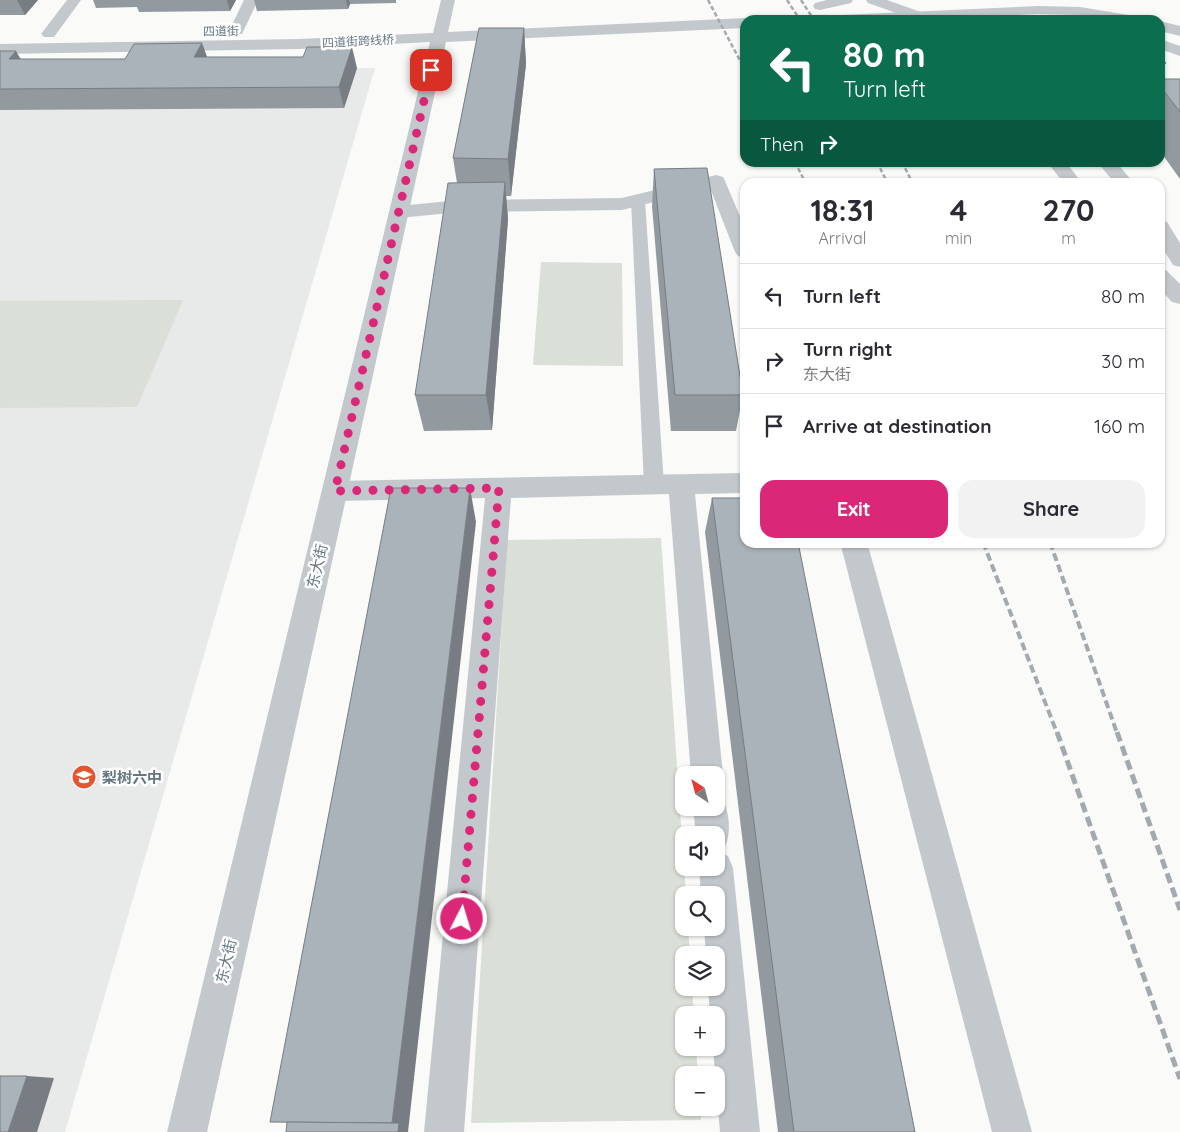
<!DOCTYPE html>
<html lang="en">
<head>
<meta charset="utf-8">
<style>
	:root { --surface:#fff; --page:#f2f2f3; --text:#2b2b33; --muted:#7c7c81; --line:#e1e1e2; --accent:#db2777 }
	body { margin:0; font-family:Quicksand,"Noto Sans SC",sans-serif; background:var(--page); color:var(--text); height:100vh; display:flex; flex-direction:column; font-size:19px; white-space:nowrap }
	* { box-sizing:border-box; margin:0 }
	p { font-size:16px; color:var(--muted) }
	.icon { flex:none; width:28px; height:28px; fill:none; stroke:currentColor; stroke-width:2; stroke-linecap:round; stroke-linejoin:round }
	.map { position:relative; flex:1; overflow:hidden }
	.panel { position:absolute; left:740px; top:178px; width:425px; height:370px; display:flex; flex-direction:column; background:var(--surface); border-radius:15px; box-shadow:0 1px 4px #0004 }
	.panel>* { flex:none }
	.hud { position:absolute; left:740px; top:15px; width:425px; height:152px; border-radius:15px; box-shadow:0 1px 4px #0004; background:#0b6e4f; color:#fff; overflow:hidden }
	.needle { width:32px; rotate:324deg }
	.fabs { position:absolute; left:675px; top:766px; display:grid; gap:10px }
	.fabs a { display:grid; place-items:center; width:50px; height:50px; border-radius:10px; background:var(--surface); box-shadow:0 1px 4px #0004; font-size:25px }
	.pin { position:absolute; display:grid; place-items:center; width:42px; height:42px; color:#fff; margin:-21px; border-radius:10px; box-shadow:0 2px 8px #0006 }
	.me { position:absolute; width:55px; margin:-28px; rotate:5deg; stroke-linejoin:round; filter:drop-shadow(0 0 4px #0008) }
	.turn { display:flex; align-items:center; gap:18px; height:105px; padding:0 20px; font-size:22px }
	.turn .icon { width:65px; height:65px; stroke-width:2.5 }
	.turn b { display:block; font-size:35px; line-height:42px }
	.then { display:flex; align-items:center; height:48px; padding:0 20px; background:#0003; gap:10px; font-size:19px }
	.eta { display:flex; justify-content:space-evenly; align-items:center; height:85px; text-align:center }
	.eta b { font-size:30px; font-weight:700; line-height:35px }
	.primary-button { display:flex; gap:10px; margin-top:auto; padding:10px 20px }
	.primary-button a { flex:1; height:58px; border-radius:15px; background:var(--accent); color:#fff; font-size:20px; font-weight:700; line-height:58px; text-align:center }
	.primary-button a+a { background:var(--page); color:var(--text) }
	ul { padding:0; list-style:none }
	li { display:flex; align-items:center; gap:15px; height:65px; padding:0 20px; border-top:1px solid var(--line) }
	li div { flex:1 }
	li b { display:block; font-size:19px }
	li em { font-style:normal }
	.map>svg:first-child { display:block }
	.built { fill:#e8e9e9 }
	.green { fill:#dadfd7 }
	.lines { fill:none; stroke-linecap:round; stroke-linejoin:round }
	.service { fill:#c3c8cc; fill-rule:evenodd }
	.minor { fill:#c3c8cc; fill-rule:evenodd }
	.tertiary { fill:#c3c8cc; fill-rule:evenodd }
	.rail-far2 { stroke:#a2aab0; stroke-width:2.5; stroke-dasharray:4.5 2.5; stroke-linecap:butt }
	.rail-far1 { stroke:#a2aab0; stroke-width:4; stroke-dasharray:8 4; stroke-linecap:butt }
	.rail { stroke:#a2aab0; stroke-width:5; stroke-dasharray:10 5; stroke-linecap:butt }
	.wall { fill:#929a9f }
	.shaded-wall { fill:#777d82 }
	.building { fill:#aab3b9; stroke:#777d82 }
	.route { stroke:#db2777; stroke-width:9; stroke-dasharray:0 16.2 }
	.labels { text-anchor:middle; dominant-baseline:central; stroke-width:5; stroke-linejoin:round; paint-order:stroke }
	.far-street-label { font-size:12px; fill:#657683; stroke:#fff }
	.street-label { font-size:15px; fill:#657683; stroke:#fff }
	.poi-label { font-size:15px; font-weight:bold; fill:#657683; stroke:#fff; text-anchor:start }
</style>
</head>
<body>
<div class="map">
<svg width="1180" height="1132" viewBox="0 0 1180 1132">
	<rect width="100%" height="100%" fill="#fafaf8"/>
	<path class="built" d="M375 68 65 1132H0V71Z"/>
	<g class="green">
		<path d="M541 262 622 263 623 366 533 365Z"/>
		<path d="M183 300 137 407 0 408V301Z"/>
		<path d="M661 538 686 895H684V928H688L690 955H684V988H692L694 1015H684V1048H696L698 1075H684V1108H701V1120L471 1123 507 540Z"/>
	</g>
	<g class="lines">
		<path class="service" d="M638 196 643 197 645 200 664 485 661 490 654 493 647 490 644 485 631 200 633 197Z"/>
		<g class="minor">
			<path d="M67 0H81L54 37H44L41 34Z"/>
			<path d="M244 0H258L242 34H232L229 31Z"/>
			<path d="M827 0H853L851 3 820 10 815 9 813 6 815 3Z"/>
			<path d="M866 0H887L935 17 937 20H916L868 3Z"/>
			<path d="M1160 39 1180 46V56L1160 49Z"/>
			<path d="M1097 162H1116L1133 182H1114Z"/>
			<path d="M716 175 723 177 725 181 745 228V258L738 256 735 252 710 188 622 210 460 212 399 218 392 216 389 212 392 208 399 206 460 200 622 198Z"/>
			<path d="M1160 220 1167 222 1180 243V267L1173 265 1160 244Z"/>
			<path d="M745 473V493L695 494 723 775 716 787V775H691L669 494 511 498 464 1132H424L485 498 335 501 326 498 322 491 326 484 335 481Z"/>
			<path d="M840 542H867L1032 1132H992Z"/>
			<path d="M716 794 722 796C729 813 732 830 725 847L716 850V835H696L693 808H716Z"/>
			<path d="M716 851 728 856 733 868 760 1132H720L713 1048H716V1015H710L708 988H716V955H706L704 928H716V895H701L699 868H716Z"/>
		</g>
		<g class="tertiary">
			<path d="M441 0H455L448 32 745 18 750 20H745V28L446 42 207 1132H167L430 42 299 49 0 54V44L299 39 433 33Z"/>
			<path d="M1038 6 1080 7 1135 16 1140 17 1142 20H1108L1080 15 1038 14 916 20H811L813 17 818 16Z"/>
			<path d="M1160 21 1180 26V36L1160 31Z"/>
			<path d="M1047 162H1066L1081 182H1063Z"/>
			<path d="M1160 269 1167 271 1180 284V304L1172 302 1160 289Z"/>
		</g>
		<g class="rail-far2">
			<path d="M708 0 745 70"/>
			<path d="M787 0 800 20"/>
			<path d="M801 0 814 20"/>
			<path d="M795 162 805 182"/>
			<path d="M877 162 887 182"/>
			<path d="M902 162 912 182"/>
		</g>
		<g class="rail-far1">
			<path d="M983 542 1057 733"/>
			<path d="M1050 542 1117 733"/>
		</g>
		<g class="rail">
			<path d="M1057 732 1180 1079"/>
			<path d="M1117 732 1180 910"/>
		</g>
	</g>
	<g class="wall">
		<path d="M0 0H38L25 15H0Z"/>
		<path d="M93 0H236L230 11 139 12 137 7 96 8Z"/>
		<path d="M254 0H396V3L350 4 348 9 257 11Z"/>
		<path d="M524 28 526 64 511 196H506L508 219 492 430 424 431 415 395 457 183 453 158Z"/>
		<path d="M0 51 21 59H125L207 57 357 68 344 108 0 110Z"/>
		<path d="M1160 79H1180V179L1160 151Z"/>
		<path d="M654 169 743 395 736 431H671L652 206Z"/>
		<path d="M712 498 915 1132H778L705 532Z"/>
	</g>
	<g class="shaded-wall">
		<path d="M17 0H38L25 15Z"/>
		<path d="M227 0H236L230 11Z"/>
		<path d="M346 0H349L350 4 348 9Z"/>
		<path d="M524 28 526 64 511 196 508 159Z"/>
		<path d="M202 43 210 65 194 57Z"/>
		<path d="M352 47 357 68 344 108 339 87Z"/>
		<path d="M16 51 28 72 9 59Z"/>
		<path d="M1166 63 1160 74V64Z"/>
		<path d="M505 182 508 219 492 430 486 395Z"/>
		<path d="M470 488 476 522 408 1132H398L392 1123Z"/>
		<path d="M27 1076 54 1078 37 1132H8Z"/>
	</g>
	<g class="building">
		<path d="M479 28H524L508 159 453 158Z"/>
		<path d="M202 43 194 57H303L307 47H352L339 87 0 89V51H16L9 59H125L134 44Z"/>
		<path d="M1160 59 1166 63 1160 64Z"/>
		<path d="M1160 79H1180V112L1160 86Z"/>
		<path d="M707 168 743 395H675L654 169Z"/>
		<path d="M505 182 486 395H415L448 183Z"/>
		<path d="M391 488H470L392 1123 270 1122Z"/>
		<path d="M712 498H745V542H798L915 1132H794Z"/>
		<path d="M0 1076H27L8 1132H0Z"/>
		<path d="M287 1122 392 1123H399L398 1132H286Z"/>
	</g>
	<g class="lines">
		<path class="route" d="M431 70 335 491 499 488 462 919"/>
	</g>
	<defs>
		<symbol id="school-disc" viewBox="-11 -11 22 22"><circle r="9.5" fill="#e4572e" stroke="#fff"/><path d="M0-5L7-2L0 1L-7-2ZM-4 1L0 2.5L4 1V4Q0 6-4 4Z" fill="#fff"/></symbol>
	</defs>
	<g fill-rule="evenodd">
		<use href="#school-disc" x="70" y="763" width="28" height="28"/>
	</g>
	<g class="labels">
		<g class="far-street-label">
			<text transform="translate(221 31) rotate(-1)">四道街</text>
			<text transform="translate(358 41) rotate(-3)">四道街跨线桥</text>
		</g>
		<g class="street-label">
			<text transform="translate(317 566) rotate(-77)">东大街</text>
			<text transform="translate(226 961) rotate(-77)">东大街</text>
		</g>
		<g class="poi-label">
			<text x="102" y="777">梨树六中</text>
		</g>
	</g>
</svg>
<div class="fabs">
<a><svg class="needle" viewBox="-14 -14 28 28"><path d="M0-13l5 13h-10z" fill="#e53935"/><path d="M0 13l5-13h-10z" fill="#7c7c81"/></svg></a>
<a><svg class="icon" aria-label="sound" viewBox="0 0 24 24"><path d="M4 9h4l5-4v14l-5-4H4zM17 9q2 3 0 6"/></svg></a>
<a><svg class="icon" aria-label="search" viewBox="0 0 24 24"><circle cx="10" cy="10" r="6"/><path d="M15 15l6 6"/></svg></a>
<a><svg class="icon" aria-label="layers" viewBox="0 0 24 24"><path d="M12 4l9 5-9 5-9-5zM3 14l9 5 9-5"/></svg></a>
<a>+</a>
<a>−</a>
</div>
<div class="pin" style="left:431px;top:70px;background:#d93025"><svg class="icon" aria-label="arrive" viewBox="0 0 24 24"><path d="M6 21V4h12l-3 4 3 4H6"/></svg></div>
<svg class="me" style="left:462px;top:919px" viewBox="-20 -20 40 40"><circle r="17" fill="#db2777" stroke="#fff" stroke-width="3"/><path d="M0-11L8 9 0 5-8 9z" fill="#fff"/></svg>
<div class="hud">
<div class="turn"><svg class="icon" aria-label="left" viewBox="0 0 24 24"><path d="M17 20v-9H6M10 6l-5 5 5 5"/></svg><div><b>80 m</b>Turn left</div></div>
<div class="then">Then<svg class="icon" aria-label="right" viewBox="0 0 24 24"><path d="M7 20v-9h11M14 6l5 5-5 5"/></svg></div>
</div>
<section class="panel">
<div class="eta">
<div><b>18:31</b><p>Arrival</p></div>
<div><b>4</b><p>min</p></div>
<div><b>270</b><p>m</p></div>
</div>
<ul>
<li><svg class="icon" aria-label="left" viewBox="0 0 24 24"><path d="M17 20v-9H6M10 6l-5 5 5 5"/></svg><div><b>Turn left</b></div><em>80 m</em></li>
<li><svg class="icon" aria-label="right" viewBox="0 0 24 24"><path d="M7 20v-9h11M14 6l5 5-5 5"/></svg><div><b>Turn right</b><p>东大街</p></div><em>30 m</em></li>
<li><svg class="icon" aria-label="arrive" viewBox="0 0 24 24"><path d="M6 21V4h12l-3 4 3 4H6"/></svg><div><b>Arrive at destination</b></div><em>160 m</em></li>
</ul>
<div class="primary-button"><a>Exit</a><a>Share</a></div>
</section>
</div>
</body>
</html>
